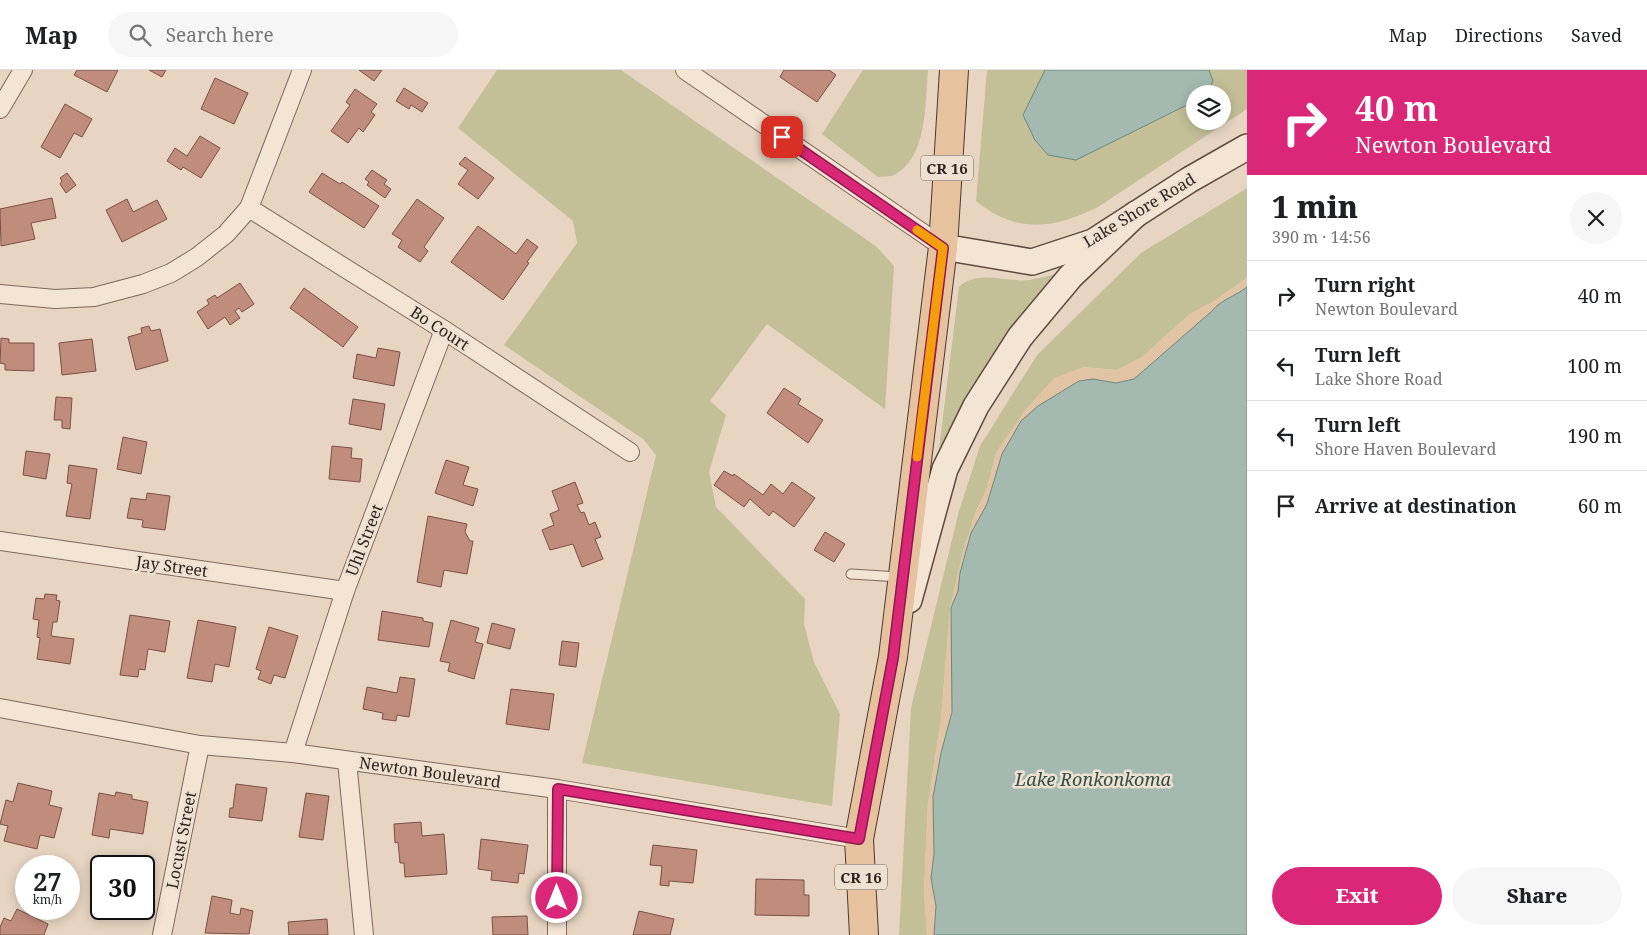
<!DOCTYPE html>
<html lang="en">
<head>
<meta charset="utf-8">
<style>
	:root { --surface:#fff; --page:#f6f6f6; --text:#202124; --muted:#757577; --line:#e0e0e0; --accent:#db2777 }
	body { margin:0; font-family:"Noto Serif",serif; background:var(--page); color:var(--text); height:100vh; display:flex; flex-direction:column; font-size:19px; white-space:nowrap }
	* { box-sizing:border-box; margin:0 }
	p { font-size:16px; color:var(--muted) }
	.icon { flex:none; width:28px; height:28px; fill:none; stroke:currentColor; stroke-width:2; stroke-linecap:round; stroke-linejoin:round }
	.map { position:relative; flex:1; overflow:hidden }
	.drawer { display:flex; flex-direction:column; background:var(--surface); width:400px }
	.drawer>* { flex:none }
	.hud { background:#db2777; color:#fff; overflow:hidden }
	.buttons { position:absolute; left:1186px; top:15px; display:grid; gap:10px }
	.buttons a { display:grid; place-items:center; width:45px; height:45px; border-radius:50%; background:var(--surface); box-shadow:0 2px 12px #0003; font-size:25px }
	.speed { position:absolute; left:15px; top:785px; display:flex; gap:10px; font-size:25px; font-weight:700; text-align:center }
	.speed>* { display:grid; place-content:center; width:65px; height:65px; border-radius:50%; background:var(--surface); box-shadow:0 2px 12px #0003; line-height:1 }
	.speed small { font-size:12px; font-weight:400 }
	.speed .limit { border:2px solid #111; border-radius:8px; background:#fff; color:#111 }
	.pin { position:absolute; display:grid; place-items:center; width:42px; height:42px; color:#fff; margin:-21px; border-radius:10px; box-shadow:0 2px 8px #0006 }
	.me { position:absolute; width:55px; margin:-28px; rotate:0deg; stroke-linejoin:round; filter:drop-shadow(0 0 4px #0008) }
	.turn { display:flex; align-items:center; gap:18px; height:105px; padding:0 25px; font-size:22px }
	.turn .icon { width:65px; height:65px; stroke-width:2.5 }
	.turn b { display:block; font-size:35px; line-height:42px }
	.round { display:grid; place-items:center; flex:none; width:52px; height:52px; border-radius:26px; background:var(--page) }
	.head { display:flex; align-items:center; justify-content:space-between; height:85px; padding:0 25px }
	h1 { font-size:30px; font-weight:800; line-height:38px }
	.primary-button { display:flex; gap:10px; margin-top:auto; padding:10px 25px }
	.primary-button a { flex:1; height:58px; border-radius:30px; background:var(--accent); color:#fff; font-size:20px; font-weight:800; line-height:58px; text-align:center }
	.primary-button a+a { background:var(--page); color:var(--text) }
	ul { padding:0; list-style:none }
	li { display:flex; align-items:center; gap:15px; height:70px; padding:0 25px; border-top:1px solid var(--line) }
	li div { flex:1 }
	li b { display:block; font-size:19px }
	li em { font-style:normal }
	header { display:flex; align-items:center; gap:30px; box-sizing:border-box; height:70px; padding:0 25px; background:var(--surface); border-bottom:1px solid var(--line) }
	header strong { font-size:24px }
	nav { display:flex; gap:28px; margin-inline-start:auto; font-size:18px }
	.search { width:350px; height:45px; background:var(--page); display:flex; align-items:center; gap:12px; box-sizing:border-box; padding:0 18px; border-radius:28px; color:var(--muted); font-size:19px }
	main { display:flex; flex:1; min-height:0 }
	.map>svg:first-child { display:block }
	.green { fill:#c3c098 }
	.sand { fill:#e0c4a3 }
	.water { fill:#a4bab0; stroke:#6c877b }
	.building { fill:#c08d7d; stroke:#7a5045 }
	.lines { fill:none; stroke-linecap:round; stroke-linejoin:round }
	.service-casing { stroke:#7e685c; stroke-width:11 }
	.minor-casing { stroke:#7e685c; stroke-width:20 }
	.secondary-casing { stroke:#604a3f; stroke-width:28 }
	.primary-casing { stroke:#4d3830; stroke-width:30 }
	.service { stroke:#f3e4d4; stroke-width:9 }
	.minor { stroke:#f3e4d4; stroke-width:18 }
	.secondary { stroke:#f3e4d4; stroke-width:25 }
	.primary { stroke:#e6c29e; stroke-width:28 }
	.route-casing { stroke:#8e194d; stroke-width:12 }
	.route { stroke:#db2777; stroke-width:9 }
	.slow { stroke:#f59e0b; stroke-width:9 }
	.labels { text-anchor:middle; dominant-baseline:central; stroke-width:5; stroke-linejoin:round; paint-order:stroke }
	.shield { fill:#efe1d1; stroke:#695c54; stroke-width:1 }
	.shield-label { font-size:15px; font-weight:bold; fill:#30231e }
	.street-label { font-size:16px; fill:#30231e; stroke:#efe1d1 }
	.water-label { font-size:18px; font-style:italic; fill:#2f4e46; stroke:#efe1d1 }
</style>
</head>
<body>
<header>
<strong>Map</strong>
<div class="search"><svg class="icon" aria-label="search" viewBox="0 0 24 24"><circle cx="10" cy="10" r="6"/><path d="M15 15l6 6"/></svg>Search here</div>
<nav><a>Map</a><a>Directions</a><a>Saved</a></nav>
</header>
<main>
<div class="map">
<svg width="1247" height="865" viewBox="0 0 1247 865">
	<rect width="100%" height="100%" fill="#e7d5c2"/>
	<g class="green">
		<path d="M497 0H621L877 177 894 196 885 339 767 254 710 331 726 345 709 402 716 437 805 529 804 554 814 592 840 644 832 736 582 693 656 385 643 369 504 275 577 173 573 151 458 58Z"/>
		<path d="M863 0H928C925 32 928 88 894 105 890 107 883 106 878 107L822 64Z"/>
		<path d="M987 0H1045L1023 45 1103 77 1195 31V51H1222V24H1208L1213 11 1209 0H1247V39L1098 137C1054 159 1016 164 976 131Z"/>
		<path d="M1247 118V208L1214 231 1190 244 1142 287 1117 300 1083 297 997 381 986 421 975 443 950 538 941 650 928 733 924 821 927 865H899L911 638 959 441 980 376 1037 285 1141 183Z"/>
		<path d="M1060 204 935 411 959 217C979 199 1005 213 1030 210 1040 208 1050 205 1060 204Z"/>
	</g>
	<path class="sand" d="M1247 208V217C1236 226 1220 230 1212 241L1134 309 1116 313 1093 309 1021 351 1002 384 987 434 971 463 964 485 958 521 951 538 952 642 941 683 933 727 934 784 931 808 936 836 934 865H927L924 821 928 733 941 650 950 538 963 481 975 443 986 421 997 381 1025 340 1054 308 1083 297 1117 300 1142 287 1190 244 1214 231Z"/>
	<g class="water">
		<path d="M1045 0H1209L1213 11 1207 24H1195V31L1076 90 1048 85 1035 70 1023 45Z"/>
		<path d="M1247 217V865H934L936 836 931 808 934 784 933 727 941 683 952 642 951 538 958 521 960 503 971 463 987 434 1002 384 1021 351 1038 336 1079 311 1093 309 1116 313 1134 309 1212 241C1220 230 1236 226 1247 217Z"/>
	</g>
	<g class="building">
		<path d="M77 0H118L107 22 74 5Z"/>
		<path d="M149 0H166L162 7Z"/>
		<path d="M359 0H382L374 11Z"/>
		<path d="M784 0H829L836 5 817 32 780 7Z"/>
		<path d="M215 8 248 23 234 54 201 39Z"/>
		<path d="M404 18 428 33 422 42 411 35 409 39 396 31Z"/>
		<path d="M355 19 377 34 371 42 375 45 363 62 359 58 348 73 331 61 350 35 346 32Z"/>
		<path d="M65 34 92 49 82 67 74 63 60 88 41 77Z"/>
		<path d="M200 66 220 78 201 108 183 97 181 100 167 91 175 78 187 86Z"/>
		<path d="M465 87 494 108 478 129 458 114 468 100 459 94Z"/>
		<path d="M372 100 387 110 384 114 391 119 385 128 367 115 369 112 365 109Z"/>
		<path d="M67 103 76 115 66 123 60 114 62 111 60 108Z"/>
		<path d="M322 103 340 114 342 112 379 136 364 158 309 122Z"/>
		<path d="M52 128 56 148 31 153 35 169 1 176 0 139Z"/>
		<path d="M127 129 133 142 157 130 167 149 122 172 106 140Z"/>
		<path d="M417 129 444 148 424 177 428 181 420 192 398 177 402 170 392 164Z"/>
		<path d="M478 156 516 184 527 169 538 177 527 192 529 193 503 230 451 192Z"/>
		<path d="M240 213 254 234 242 242 239 238 235 241 240 248 230 255 225 247 208 259 197 242 209 234 207 230 215 225 217 228Z"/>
		<path d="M304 218 358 257 343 277 290 238Z"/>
		<path d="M149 256 151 261 160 259 168 291 136 300 128 267 142 263 141 258Z"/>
		<path d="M1 268 9 269V273H34V301L5 300V294L0 293Z"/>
		<path d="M92 269 96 301 62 305 59 273Z"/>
		<path d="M378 278 400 282 394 316 353 308 357 284 376 288Z"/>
		<path d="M784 318 801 329 798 334 823 350 808 373 767 343Z"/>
		<path d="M56 327 72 328 70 359 62 358V350H54Z"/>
		<path d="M353 329 385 334 381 360 349 354Z"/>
		<path d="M123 367 147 372 141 404 117 399Z"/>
		<path d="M332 376 352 378 351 388 362 389 360 412 329 409Z"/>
		<path d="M26 381 50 384 46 409 23 405Z"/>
		<path d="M446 390 469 397 463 415 478 419 473 436 435 423Z"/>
		<path d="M69 395 97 399 90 449 66 446 72 414 67 413Z"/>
		<path d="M724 401 733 406 734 404 763 425 771 414 783 424 792 412 815 428 794 457 773 441 769 446 750 429 744 437 714 415Z"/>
		<path d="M575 412 583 433 577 435 581 443 584 442 589 455 595 452 601 467 595 469 603 489 582 497 573 474 550 480 542 460 554 455 550 444 559 440 552 421Z"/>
		<path d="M147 423 170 426 165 460 142 457 143 450 127 448 131 428 146 430Z"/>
		<path d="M428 446 467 454 465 462 470 471H473L467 504 444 500 441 517 417 512Z"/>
		<path d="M825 462 845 474 834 492 814 480Z"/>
		<path d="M45 524 57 525 56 530 60 531 57 552H53L51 566 74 569 70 594 37 589 40 568 37 567 39 550 33 549 36 528 44 529Z"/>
		<path d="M382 541 423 548V551L433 553 429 577 378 570Z"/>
		<path d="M130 545 170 551 165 582 148 579 145 600 139 599 138 607 120 605Z"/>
		<path d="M198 550 236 557 229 597 215 594 212 612 187 608Z"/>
		<path d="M451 550 479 558 475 572 483 574 474 609 448 601 450 593 440 591Z"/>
		<path d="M492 553 515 559 510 579 487 573Z"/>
		<path d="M269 557 298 566 285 608 274 605 271 614 258 609 261 601 256 599Z"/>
		<path d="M562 571 579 573 576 597 559 595Z"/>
		<path d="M400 607 415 609 409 647 397 645 396 651 382 649 383 643 363 639 367 617 397 623Z"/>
		<path d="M511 619 554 624 549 660 506 654Z"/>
		<path d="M18 713 52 721 49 735 62 738 54 768 40 765 37 779 4 771 8 756 0 754 6 730 13 732Z"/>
		<path d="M236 714 267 718 262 751 229 747 230 738H233Z"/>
		<path d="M116 722 132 725V729L148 732 143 764 110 759 109 768 92 765 99 723 115 726Z"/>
		<path d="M306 723 329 726 323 770 299 767Z"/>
		<path d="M421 752 422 766 444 764 447 804 405 807 404 793H400L398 772 395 773 394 754Z"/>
		<path d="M481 769 528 775 524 804 519 803 518 813 491 810 492 801 478 799Z"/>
		<path d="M653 775 697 780 693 813 669 811V816L660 815 662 796 650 795Z"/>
		<path d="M756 809 804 810V825H809V846L755 845Z"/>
		<path d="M212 826 232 830 230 843 240 845 241 838 253 841 249 864 205 863Z"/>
		<path d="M17 839 48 854 44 865H0V857L4 848 11 851Z"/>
		<path d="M639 841 674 849 670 865H633Z"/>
		<path d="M527 846 528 865H493L492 847Z"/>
		<path d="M327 849 328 865H289L288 852Z"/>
	</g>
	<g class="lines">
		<defs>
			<path id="service" d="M851 504 900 507"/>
			<g id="minor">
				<path d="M685 0 943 177"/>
				<path d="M0 39 23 0"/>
				<path d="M249 138 444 260 630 382"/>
				<path d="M0 224 55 229 94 227 143 214 171 203 197 187 226 164 249 138 302 0"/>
				<path d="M0 471 345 521"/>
				<path d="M0 638 200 675 293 683 557 719 859 769"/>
				<path d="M293 683 345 521 444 260"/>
				<path d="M347 691 364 865"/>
				<path d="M162 865 200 675"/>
				<path d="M557 865V719"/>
			</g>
			<g id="secondary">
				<path d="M943 177 1032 192 1093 172 1189 110 1247 77"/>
				<path d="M909 530 945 399 976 336 1020 267 1071 206 1136 144"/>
			</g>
			<path id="primary" d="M864 865 859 769 893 587 943 177 954 0"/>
		</defs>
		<use href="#service" class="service-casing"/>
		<use href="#minor" class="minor-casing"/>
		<use href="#secondary" class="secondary-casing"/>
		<use href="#primary" class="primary-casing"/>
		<use href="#service" class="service"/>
		<use href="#minor" class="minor"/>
		<use href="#secondary" class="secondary"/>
		<use href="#primary" class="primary"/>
	</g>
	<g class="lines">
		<defs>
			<path id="route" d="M557 828 558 719 859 769 893 588 943 178 782 67"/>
		</defs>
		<use href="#route" class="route-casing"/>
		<use href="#route" class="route"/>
		<path class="slow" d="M917 387 943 178 917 160"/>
	</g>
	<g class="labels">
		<g class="shield">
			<rect x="921" y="85.5" width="52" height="25" rx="4"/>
			<rect x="835" y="794.5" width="52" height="25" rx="4"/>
		</g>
		<g class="shield-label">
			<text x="947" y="98">CR 16</text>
			<text x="861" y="807">CR 16</text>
		</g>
		<g class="street-label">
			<text transform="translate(1139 140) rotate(-31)">Lake Shore Road</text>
			<text transform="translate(440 258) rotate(33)">Bo Court</text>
			<text transform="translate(364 470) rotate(-69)">Uhl Street</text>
			<text transform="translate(172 496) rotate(8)">Jay Street</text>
			<text transform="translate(430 702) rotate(8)">Newton Boulevard</text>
			<text transform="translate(181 770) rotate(-79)">Locust Street</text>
		</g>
		<g class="water-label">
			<text x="1093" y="709">Lake Ronkonkoma</text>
		</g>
	</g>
</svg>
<div class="buttons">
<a><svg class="icon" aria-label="layers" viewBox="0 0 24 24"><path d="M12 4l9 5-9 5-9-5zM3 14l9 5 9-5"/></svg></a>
</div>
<div class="speed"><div>27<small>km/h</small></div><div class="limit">30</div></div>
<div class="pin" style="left:782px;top:67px;background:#d93025"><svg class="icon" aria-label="arrive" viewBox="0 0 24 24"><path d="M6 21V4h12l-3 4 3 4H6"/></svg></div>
<svg class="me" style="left:557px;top:828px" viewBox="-20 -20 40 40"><circle r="17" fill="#db2777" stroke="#fff" stroke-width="3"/><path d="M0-11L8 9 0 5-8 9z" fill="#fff"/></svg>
</div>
<section class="drawer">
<div class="hud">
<div class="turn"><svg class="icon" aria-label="right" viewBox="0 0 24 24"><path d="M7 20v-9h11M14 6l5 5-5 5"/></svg><div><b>40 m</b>Newton Boulevard</div></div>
</div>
<div class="head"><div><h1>1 min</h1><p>390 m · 14:56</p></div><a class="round"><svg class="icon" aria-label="close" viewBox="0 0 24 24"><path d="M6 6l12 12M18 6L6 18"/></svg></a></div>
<ul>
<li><svg class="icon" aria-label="right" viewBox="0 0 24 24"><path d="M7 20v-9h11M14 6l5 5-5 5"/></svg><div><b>Turn right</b><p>Newton Boulevard</p></div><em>40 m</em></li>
<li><svg class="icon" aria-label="left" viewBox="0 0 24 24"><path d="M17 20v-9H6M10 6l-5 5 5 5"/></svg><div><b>Turn left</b><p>Lake Shore Road</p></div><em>100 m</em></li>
<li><svg class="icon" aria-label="left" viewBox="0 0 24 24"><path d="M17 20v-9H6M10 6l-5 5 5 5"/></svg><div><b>Turn left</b><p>Shore Haven Boulevard</p></div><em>190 m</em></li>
<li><svg class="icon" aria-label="arrive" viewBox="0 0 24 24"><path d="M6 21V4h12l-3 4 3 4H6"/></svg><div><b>Arrive at destination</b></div><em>60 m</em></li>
</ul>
<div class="primary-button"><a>Exit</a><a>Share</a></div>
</section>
</main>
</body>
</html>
